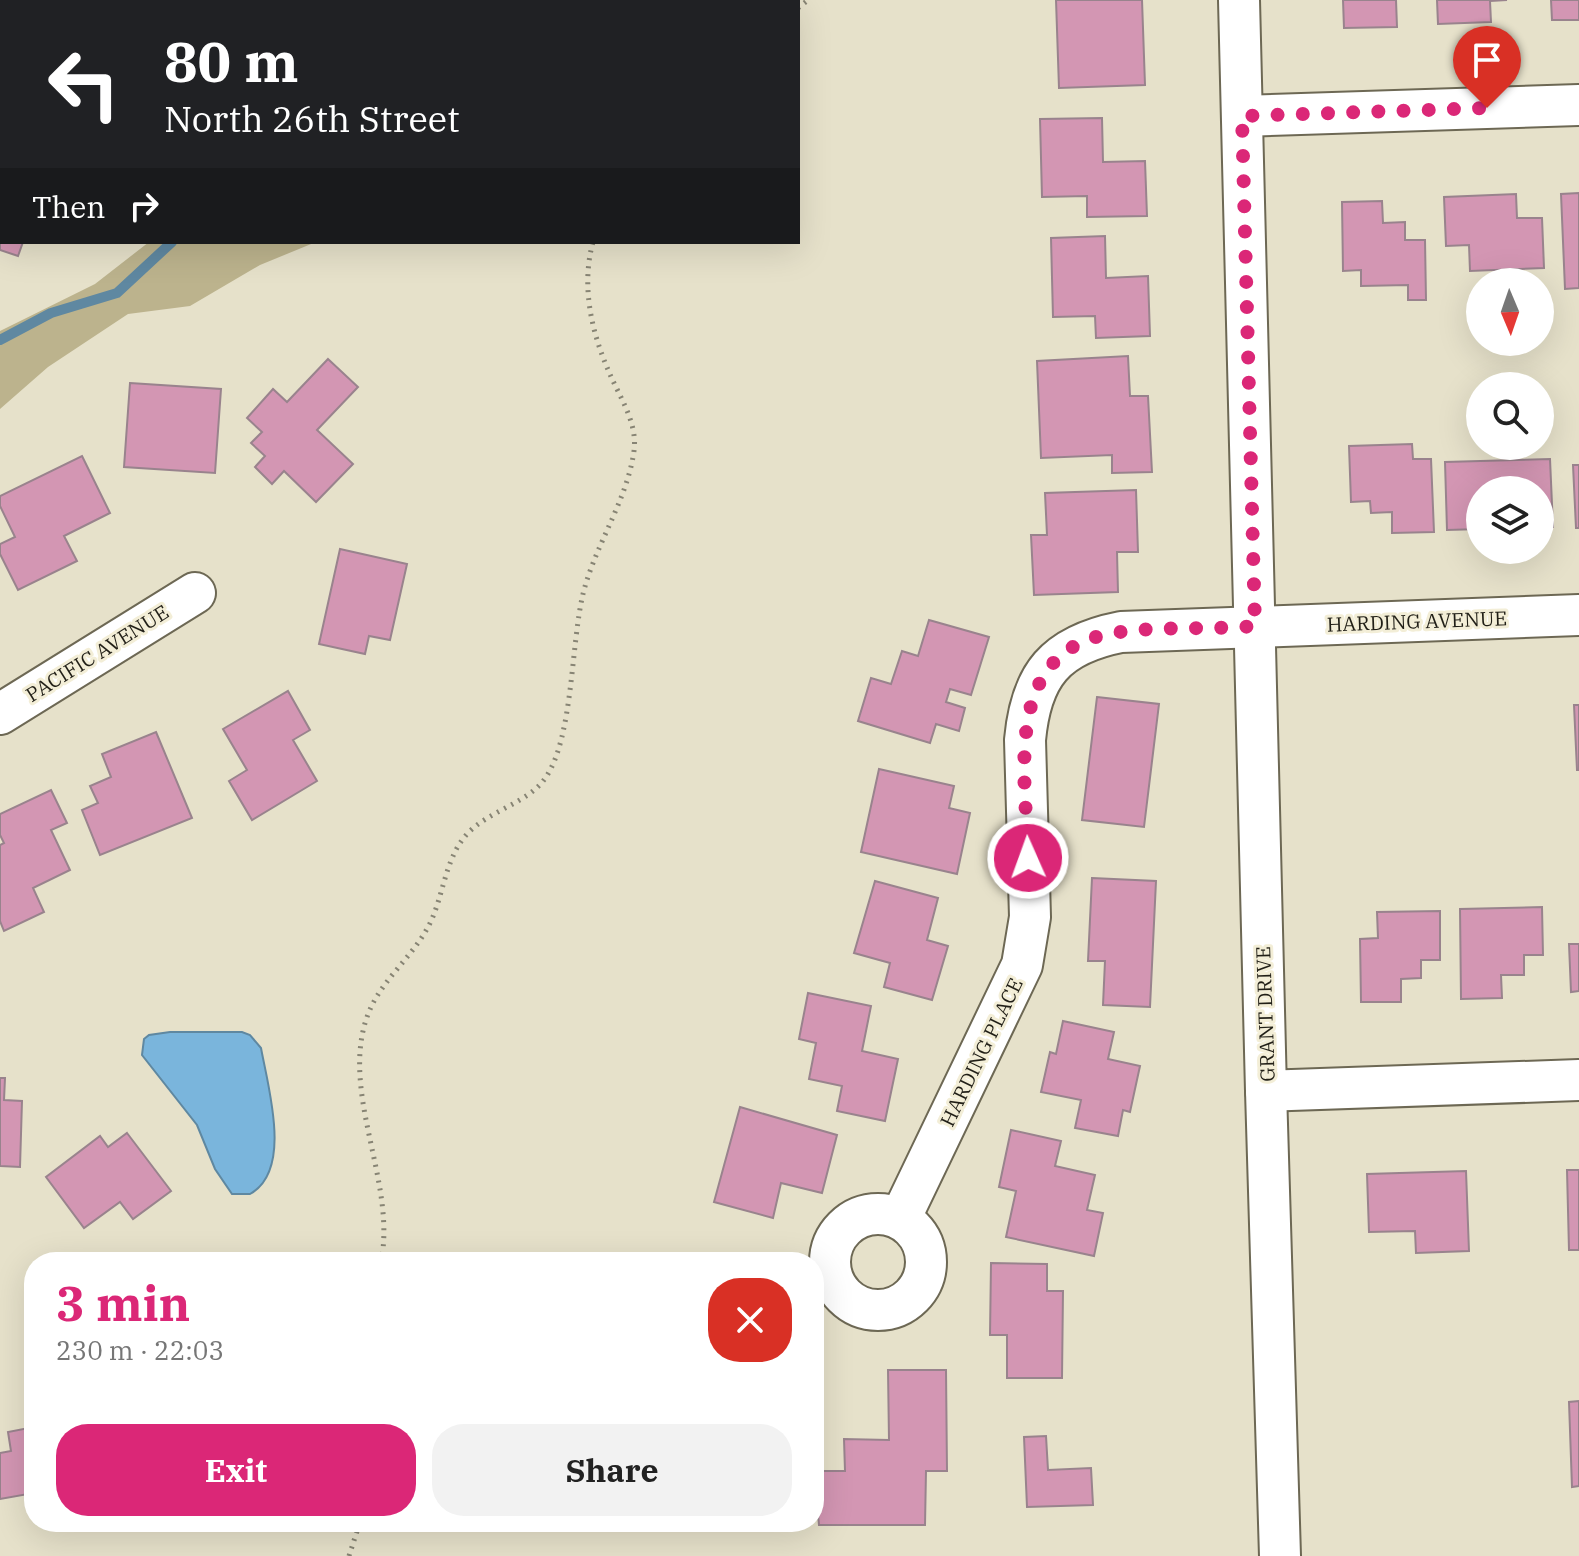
<!DOCTYPE html>
<html lang="en">
<head>
<meta charset="utf-8">
<style>
	:root { --surface:#fff; --page:#f2f2f2; --text:#222; --muted:#767676; --accent:#db2777 }
	body { margin:0; font-family:"IBM Plex Serif",serif; background:var(--page); color:var(--text); height:100vh; display:flex; flex-direction:column; font-size:30px; white-space:nowrap }
	* { box-sizing:border-box; margin:0 }
	p { font-size:26px; color:var(--muted) }
	.icon { flex:none; width:44px; height:44px; fill:none; stroke:currentColor; stroke-width:2; stroke-linecap:round; stroke-linejoin:round }
	.map { position:relative; flex:1; overflow:hidden }
	.details { position:absolute; left:24px; top:1252px; width:800px; height:280px; display:flex; flex-direction:column; background:var(--surface); border-radius:32px; box-shadow:0 8px 32px #0002 }
	.details>* { flex:none }
	.banner { position:absolute; left:0px; top:0px; width:800px; height:244px; box-shadow:0 8px 32px #0002; background:#202124; color:#fff; overflow:hidden }
	.needle { width:52px; rotate:178deg }
	.controls { position:absolute; left:1466px; top:268px; display:grid; gap:16px }
	.controls a { display:grid; place-items:center; width:88px; height:88px; border-radius:50%; background:var(--surface); box-shadow:0 8px 32px #0002; font-size:40px }
	.pin { position:absolute; display:grid; place-items:center; width:68px; height:68px; color:#fff; margin:-82px -34px; border-radius:50% 50% 50% 0; rotate:-45deg; box-shadow:0 0 8px #0007 }
	.pin .icon { rotate:45deg }
	.me { position:absolute; width:88px; margin:-44px; rotate:358deg; stroke-linejoin:round; filter:drop-shadow(0 0 6px #0008) }
	.turn { display:flex; align-items:center; gap:28px; height:168px; padding:0 32px; font-size:36px }
	.turn .icon { width:104px; height:104px; stroke-width:2.5 }
	.turn b { display:block; font-size:56px; line-height:68px }
	.then { display:flex; align-items:center; height:76px; padding:0 32px; background:#0003; gap:16px; font-size:30px }
	.round { display:grid; place-items:center; flex:none; width:84px; height:84px; border-radius:32px; background:var(--page) }
	.summary { display:flex; align-items:center; justify-content:space-between; height:136px; padding:0 32px }
	h1 { font-size:48px; font-weight:800; line-height:60px; color:var(--accent) }
	.primary-button { display:flex; gap:16px; margin-top:auto; padding:16px 32px }
	.primary-button a { flex:1; height:92px; border-radius:32px; background:var(--accent); color:#fff; font-size:32px; font-weight:800; line-height:92px; text-align:center }
	.primary-button a+a { background:var(--page); color:var(--text) }
	.map>svg:first-child { display:block }
	.green { fill:#bcb38d }
	.water { fill:#7ab5dc; stroke:#5f88a1; stroke-width:2 }
	.lines { fill:none; stroke-linecap:round; stroke-linejoin:round }
	.stream { stroke:#5f88a1; stroke-width:10 }
	.building { fill:#d396b3; stroke:#99838d; stroke-width:2 }
	.minor-casing { stroke:#6d6854; stroke-width:44 }
	.path { stroke:#878474; stroke-width:5; stroke-dasharray:2 6; stroke-linecap:butt }
	.minor { stroke:#fff; stroke-width:40 }
	.route { stroke:#db2777; stroke-width:14; stroke-dasharray:0 25.2 }
	.labels { text-anchor:middle; dominant-baseline:central; stroke-width:6; stroke-linejoin:round; paint-order:stroke }
	.street-label { font-size:20px; fill:#211f17; stroke:#f3eed7 }
</style>
</head>
<body>
<div class="map">
<svg width="1579" height="1556" viewBox="0 0 1579 1556">
	<rect width="100%" height="100%" fill="#e6e1ca"/>
	<path class="green" d="M149 242H316L260 265 190 306 128 314 48 367 0 409V331L95 284Z"/>
	<path class="water" d="M170 1032H242L250 1035 261 1048C268 1087 293 1170 250 1194H232L215 1169 197 1125 142 1055 144 1039 149 1035Z"/>
	<g class="lines">
		<path class="stream" d="M0 340 51 313 117 293 172 242"/>
	</g>
	<g class="building">
		<path d="M1056 0H1142L1145 85 1059 88Z"/>
		<path d="M1343 0H1396L1397 27 1344 28Z"/>
		<path d="M1437 0H1507L1490 1 1491 22 1438 24Z"/>
		<path d="M1551 0H1579V20H1552Z"/>
		<path d="M1102 118 1103 162 1145 161 1147 216 1087 217V196L1042 197 1040 119Z"/>
		<path d="M0 177 2 242H23L18 256 0 250Z"/>
		<path d="M1579 193V288L1565 289 1561 194Z"/>
		<path d="M1516 194 1517 218H1542L1544 268 1470 271 1469 245 1446 246 1444 197Z"/>
		<path d="M1382 201 1383 223 1405 222V240H1425L1426 300H1408V285L1361 286V270L1343 271 1342 202Z"/>
		<path d="M1105 236 1106 278 1148 276 1150 336 1096 338 1095 316 1053 317 1051 238Z"/>
		<path d="M1128 356 1130 396H1148L1152 472 1112 473V455L1041 458 1037 361Z"/>
		<path d="M328 359 358 387 317 430 353 464 316 502 284 471 272 484 255 467 265 456 251 443 262 432 247 418 273 389 287 402Z"/>
		<path d="M130 383 221 389 215 473 124 467Z"/>
		<path d="M1412 444 1413 459H1431L1434 532 1392 533V512L1371 513 1370 501 1351 502 1349 446Z"/>
		<path d="M82 456 110 513 64 536 77 561 18 590 0 554V544L15 537 0 506V496Z"/>
		<path d="M1550 459 1553 527H1540V490H1480V529L1447 530 1445 462Z"/>
		<path d="M1573 465H1579V528H1576Z"/>
		<path d="M1136 490 1138 552H1117L1118 592 1034 595 1031 535H1047L1045 493Z"/>
		<path d="M340 549 407 564 390 640 369 636 365 654 319 644Z"/>
		<path d="M929 620 989 637 971 695 950 689 946 702 965 708 959 731 936 724 930 743 858 721 871 678 891 684 902 651 918 656Z"/>
		<path d="M288 691 310 730 293 740 317 781 252 820 229 781 247 770 223 729Z"/>
		<path d="M1097 697 1159 704 1144 827 1082 820Z"/>
		<path d="M1574 705H1579V770H1577Z"/>
		<path d="M156 732 192 818 100 855 82 810 98 803 90 786 111 777 102 754Z"/>
		<path d="M879 769 954 786 949 808 970 813 957 874 861 852Z"/>
		<path d="M51 790 67 823 51 830 70 870 33 888 44 912 4 931 0 921V845L4 843 0 835V814Z"/>
		<path d="M1092 878 1156 881 1150 1007 1103 1005 1105 961H1088Z"/>
		<path d="M875 881 938 898 927 940 948 946 932 1000 884 987 890 963 854 953Z"/>
		<path d="M1542 907 1543 955H1524V975H1501L1502 998 1461 999 1460 909Z"/>
		<path d="M1440 911V960H1421V978L1401 979V1002H1361L1360 939 1378 938 1377 912Z"/>
		<path d="M1569 944H1579V991L1571 992Z"/>
		<path d="M808 993 871 1006 862 1051 898 1059 885 1121 837 1111 842 1086 809 1079 816 1043 799 1039Z"/>
		<path d="M1063 1021 1114 1032 1108 1059 1140 1066 1130 1112 1123 1110 1118 1136 1075 1128 1081 1100 1041 1092 1050 1052 1056 1054Z"/>
		<path d="M0 1078H5L4 1100 22 1101 20 1167 0 1166Z"/>
		<path d="M740 1107 837 1135 822 1193 781 1183 773 1218 714 1202Z"/>
		<path d="M1011 1130 1061 1141 1055 1166 1095 1175 1087 1210 1103 1213 1094 1256 1006 1237 1016 1191 999 1187Z"/>
		<path d="M127 1133 171 1191 133 1219 120 1202 84 1228 46 1177 100 1136 108 1147Z"/>
		<path d="M1567 1170H1579V1250H1569Z"/>
		<path d="M1466 1171 1469 1251 1416 1253 1415 1231 1369 1232 1367 1174Z"/>
		<path d="M991 1263 1047 1264V1291H1063L1062 1378H1007V1335H990Z"/>
		<path d="M888 1370H946L947 1471H926L925 1525H819L814 1471H845L844 1439 889 1440Z"/>
		<path d="M1579 1401V1486L1572 1487 1569 1402Z"/>
		<path d="M34 1408V1493L0 1499V1453L11 1451 8 1432 29 1428 26 1409Z"/>
		<path d="M1046 1436 1048 1470 1091 1468 1093 1505 1027 1507 1024 1437Z"/>
	</g>
	<g class="lines">
		<defs>
			<g id="minor">
				<path d="M195 0 200 2"/>
				<path d="M1239 0 1266 1091 1579 1080"/>
				<path d="M100 2 101 0"/>
				<path d="M1242 116 1579 105"/>
				<path d="M0 714 195 593"/>
				<path d="M1266 1091 1280 1556"/>
				<circle cx="878" cy="1262" r="48"/>
				<path d="M900 1219 1022 965 1030 917 1025 740C1031 675 1055 645 1121 632L1579 615"/>
			</g>
		</defs>
		<use href="#minor" class="minor-casing"/>
		<g class="path">
			<path d="M798 8 808 0"/>
			<path d="M381 1262C397 1183 340 1094 367 1017 379 982 411 959 428 927 444 898 444 858 468 833 490 810 529 803 546 777 573 737 571 644 583 594 595 545 627 501 634 451 638 423 619 396 609 372 591 331 581 285 593 242"/>
			<path d="M349 1556 360 1522"/>
		</g>
		<use href="#minor" class="minor"/>
	</g>
	<g class="lines">
		<path class="route" d="M1028 858C1026 771 1000 647 1120 632 1164 626 1210 630 1255 626L1242 116 1487 108"/>
	</g>
	<g class="labels">
		<g class="street-label">
			<text transform="translate(1417 621) rotate(-2)">HARDING AVENUE</text>
			<text transform="translate(97 653) rotate(-32)">PACIFIC AVENUE</text>
			<text transform="translate(1265 1014) rotate(-92)">GRANT DRIVE</text>
			<text transform="translate(981 1052) rotate(-64)">HARDING PLACE</text>
		</g>
	</g>
</svg>
<div class="controls">
<a><svg class="needle" viewBox="-14 -14 28 28"><path d="M0-13l5 13h-10z" fill="#e53935"/><path d="M0 13l5-13h-10z" fill="#767676"/></svg></a>
<a><svg class="icon" aria-label="search" viewBox="0 0 24 24"><circle cx="10" cy="10" r="6"/><path d="M15 15l6 6"/></svg></a>
<a><svg class="icon" aria-label="layers" viewBox="0 0 24 24"><path d="M12 4l9 5-9 5-9-5zM3 14l9 5 9-5"/></svg></a>
</div>
<div class="pin" style="left:1487px;top:108px;background:#d93025"><svg class="icon" aria-label="arrive" viewBox="0 0 24 24"><path d="M6 21V4h12l-3 4 3 4H6"/></svg></div>
<svg class="me" style="left:1028px;top:858px" viewBox="-20 -20 40 40"><circle r="17" fill="#db2777" stroke="#fff" stroke-width="3"/><path d="M0-11L8 9 0 5-8 9z" fill="#fff"/></svg>
<div class="banner">
<div class="turn"><svg class="icon" aria-label="left" viewBox="0 0 24 24"><path d="M17 20v-9H6M10 6l-5 5 5 5"/></svg><div><b>80 m</b>North 26th Street</div></div>
<div class="then">Then<svg class="icon" aria-label="right" viewBox="0 0 24 24"><path d="M7 20v-9h11M14 6l5 5-5 5"/></svg></div>
</div>
<section class="details">
<div class="summary"><div><h1>3 min</h1><p>230 m · 22:03</p></div><a class="round" style="background:#d93025;color:#fff"><svg class="icon" aria-label="close" viewBox="0 0 24 24"><path d="M6 6l12 12M18 6L6 18"/></svg></a></div>
<div class="primary-button"><a>Exit</a><a>Share</a></div>
</section>
</div>
</body>
</html>
